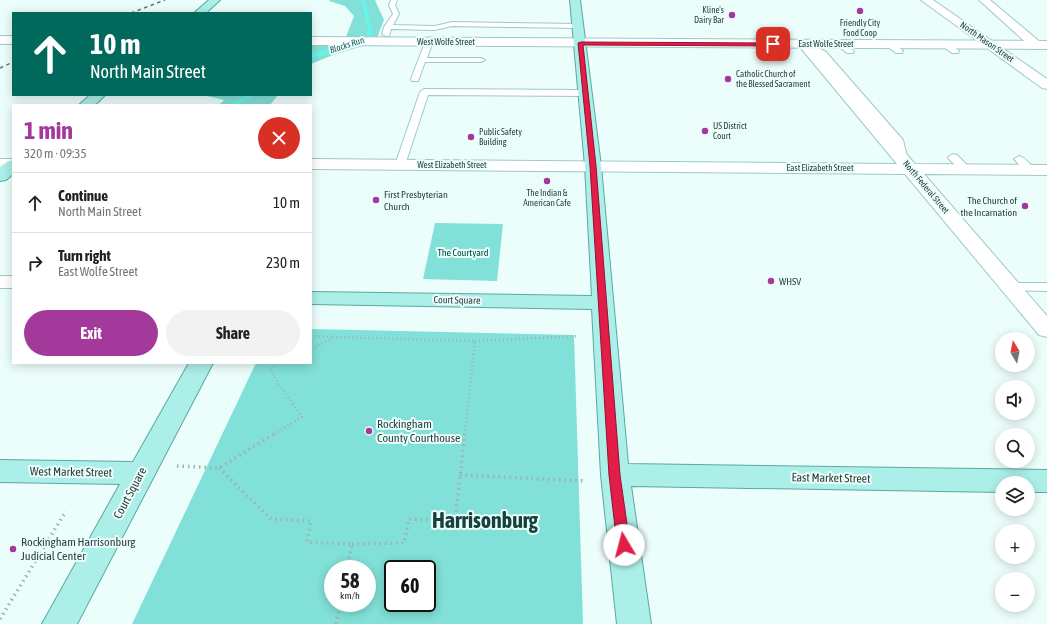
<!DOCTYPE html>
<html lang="en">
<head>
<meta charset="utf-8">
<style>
	:root { --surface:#fff; --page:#f2f2f2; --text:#202124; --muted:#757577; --line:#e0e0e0; --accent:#a33a9b }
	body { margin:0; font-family:"Asap Condensed",sans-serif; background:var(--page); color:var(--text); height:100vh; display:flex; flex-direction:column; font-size:15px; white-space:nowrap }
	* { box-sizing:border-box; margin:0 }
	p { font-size:13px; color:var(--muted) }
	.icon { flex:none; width:22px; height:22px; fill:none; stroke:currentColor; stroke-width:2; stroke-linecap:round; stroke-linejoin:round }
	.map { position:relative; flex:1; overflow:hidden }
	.sheet { position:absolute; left:12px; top:104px; width:300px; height:260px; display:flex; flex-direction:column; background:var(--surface); border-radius:0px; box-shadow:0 2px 10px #0003 }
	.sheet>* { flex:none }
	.banner { position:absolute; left:12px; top:12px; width:300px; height:84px; border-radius:0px; box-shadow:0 2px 10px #0003; background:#00695c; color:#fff; overflow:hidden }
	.needle { width:26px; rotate:350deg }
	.fabs { position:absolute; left:995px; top:332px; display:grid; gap:8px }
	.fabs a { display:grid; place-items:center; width:40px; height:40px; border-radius:50%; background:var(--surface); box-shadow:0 2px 10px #0003; font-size:20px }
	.speed { position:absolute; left:324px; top:560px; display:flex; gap:8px; font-size:20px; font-weight:700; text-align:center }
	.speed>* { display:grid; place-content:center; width:52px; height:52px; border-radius:50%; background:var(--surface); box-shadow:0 2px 10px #0003; line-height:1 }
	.speed small { font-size:10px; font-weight:400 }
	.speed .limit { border:2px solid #111; border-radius:6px; background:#fff; color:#111 }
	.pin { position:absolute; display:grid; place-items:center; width:34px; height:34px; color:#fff; margin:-17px; border-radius:8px; box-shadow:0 2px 6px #0006 }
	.me { position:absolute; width:44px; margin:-22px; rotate:352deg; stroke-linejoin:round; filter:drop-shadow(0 0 3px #0008) }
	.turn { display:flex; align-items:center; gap:14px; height:84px; padding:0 12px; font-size:18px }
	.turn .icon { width:52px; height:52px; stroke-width:2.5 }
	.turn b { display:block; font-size:28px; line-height:34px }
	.round { display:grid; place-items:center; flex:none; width:42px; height:42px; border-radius:21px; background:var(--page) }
	.summary { display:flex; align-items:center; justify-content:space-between; height:68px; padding:0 12px }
	h1 { font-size:24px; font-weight:700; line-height:30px; color:var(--accent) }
	.button { display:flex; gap:8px; margin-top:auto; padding:8px 12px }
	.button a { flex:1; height:46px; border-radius:24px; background:var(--accent); color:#fff; font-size:16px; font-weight:700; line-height:46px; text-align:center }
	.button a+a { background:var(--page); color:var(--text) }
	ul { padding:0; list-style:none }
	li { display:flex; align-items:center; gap:12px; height:60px; padding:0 12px; border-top:1px solid var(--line) }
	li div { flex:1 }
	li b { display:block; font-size:15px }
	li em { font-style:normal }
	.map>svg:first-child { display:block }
	.green { fill:#81e0d7; fill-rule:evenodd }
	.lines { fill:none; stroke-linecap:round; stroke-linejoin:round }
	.stream { fill:#69f4e9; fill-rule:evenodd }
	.service-casing { stroke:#9dcac5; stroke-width:2 }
	.minor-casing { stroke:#9dcac5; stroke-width:2 }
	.tertiary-casing { stroke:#9dcac5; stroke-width:2 }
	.secondary-casing { stroke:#9dcac5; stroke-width:2 }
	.primary-casing { stroke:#5ba9a2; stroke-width:2 }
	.path-far1 { stroke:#9fb2b0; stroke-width:2.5; stroke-dasharray:1 3; stroke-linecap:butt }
	.path { stroke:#9fb2b0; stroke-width:3.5; stroke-dasharray:1.5 4; stroke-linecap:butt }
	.service { fill:#fff; fill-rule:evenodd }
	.minor { fill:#fff; fill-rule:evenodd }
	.tertiary { fill:#fff; fill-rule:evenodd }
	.secondary { fill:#fff; fill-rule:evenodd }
	.primary { fill:#aceee8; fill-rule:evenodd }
	.rail { stroke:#637573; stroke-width:1.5; stroke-dasharray:3.5 3.5; stroke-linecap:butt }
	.route { fill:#e11d48; stroke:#92132f }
	.poi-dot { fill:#a33a9b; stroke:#ecfefc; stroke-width:1.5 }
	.labels { text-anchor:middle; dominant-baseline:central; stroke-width:4; stroke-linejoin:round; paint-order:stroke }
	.far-poi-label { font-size:9px; fill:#2c3f3d; stroke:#ecfefc; text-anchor:start }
	.far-street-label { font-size:9px; fill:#2c3f3d; stroke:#ecfefc }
	.far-water-label { font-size:9px; font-style:italic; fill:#1e5955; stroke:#ecfefc }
	.poi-label { font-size:10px; fill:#2c3f3d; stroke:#ecfefc; text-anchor:start }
	.park-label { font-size:10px; fill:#034642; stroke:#ecfefc }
	.street-label { font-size:10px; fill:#2c3f3d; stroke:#ecfefc }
	.near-poi-label { font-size:12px; fill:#2c3f3d; stroke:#ecfefc; text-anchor:start }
	.near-street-label { font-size:12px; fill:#2c3f3d; stroke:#ecfefc }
	.near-town-label { font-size:22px; font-weight:bold; fill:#16423e; stroke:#ecfefc }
</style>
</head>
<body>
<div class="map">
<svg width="1047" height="624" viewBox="0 0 1047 624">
	<rect width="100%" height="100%" fill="#ecfefc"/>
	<g class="green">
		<path d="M330 0H375L384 20 377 38 346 37 354 16 345 6 329 1Z"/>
		<path d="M311 45 363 46 333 55 311 64Z"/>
		<path d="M203 95H278L270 105H219L224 100Z"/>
		<path d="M435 223 503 224 497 281 423 279Z"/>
		<path d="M311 329 574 335 583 624H132L256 363H311ZM333 569H367V603H333ZM393 569H427V603H393Z"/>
	</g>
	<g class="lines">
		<g class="stream">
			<path d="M361 0H365L372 29 371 38 340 50 311 58V54L336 48 367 36 368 29Z"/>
			<path d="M248 95H255L236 105H229Z"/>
		</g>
		<defs>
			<g id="service">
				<path d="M391 0H397L395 5 399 14 393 25 435 26 452 22 579 24 583 26 579 28 452 26 435 30 391 29 389 36H386L382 34 384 27 393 14 389 5Z"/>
				<path d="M426 40H429L433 42 427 58H481L485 60 481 62H425L418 81H412L411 79Z"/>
				<path d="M801 42H807L826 52 903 140 907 157 906 159H898L894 142 820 56 801 46Z"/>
				<path d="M838 42H844L854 51 853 53H847L838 46Z"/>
				<path d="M888 43H894L903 51 902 53H896L888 47Z"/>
				<path d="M944 43H950L959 51 958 53H952L944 47Z"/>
				<path d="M424 89 586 90 590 93 586 96 428 95 405 165 404 167H396L395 165 420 92Z"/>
				<path d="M953 154 957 155 969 167 970 169 969 171H961L949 159 948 157Z"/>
				<path d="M1019 156C1025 157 1031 165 1035 170L1034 172H1026L1014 159Z"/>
				<path d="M1011 283H1047V291L1006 290 1004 287 1006 284Z"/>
			</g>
			<g id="minor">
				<path d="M979 0H990L1040 42 1042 45 1040 48H1032Z"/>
				<path d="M804 40 808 41 915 164 1047 165V175L924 174 1047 316V337L1039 335 905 174 311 169V159L897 164 800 47 798 44 800 41Z"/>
				<rect x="0" y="159" width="13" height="10"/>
				<rect x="0" y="276" width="13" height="12"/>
			</g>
			<g id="tertiary">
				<rect x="0" y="36" width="13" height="8"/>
				<path d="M311 37 1047 41V49L311 45Z"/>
			</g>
			<path id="secondary" d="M921 0H933L1047 79V89L1042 88Z"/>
			<g id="primary">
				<path d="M209 0H220L206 13H194Z"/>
				<path d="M570 0H580L601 166 628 464 1047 470V492H1028V483H1002V492L631 486 651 624H617L601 475 592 309 311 304V292L592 296 585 166Z"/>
				<path d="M90 95H105L95 105H79Z"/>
				<path d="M13 160V174L6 180 0 181V167L7 162Z"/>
				<path d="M189 363H213L77 624H42L120 484 0 482V460L133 462Z"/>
			</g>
		</defs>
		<use href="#service" class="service-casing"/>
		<use href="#minor" class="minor-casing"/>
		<use href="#tertiary" class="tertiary-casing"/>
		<use href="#secondary" class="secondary-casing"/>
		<use href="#primary" class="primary-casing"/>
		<g class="path-far1">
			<path d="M311 336 334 337"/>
			<path d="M475 341 578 336"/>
			<path d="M311 349 335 337 475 341 465 434"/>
			<path d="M274 434 302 417 269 369 280 363"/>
		</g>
		<g class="path">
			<path d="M177 466 219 468 276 433"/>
			<path d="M219 468 271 519 311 521 307 542 352 544 347 569"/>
			<path d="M460 475 586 481"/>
			<path d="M352 544 404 543 409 519 455 521 465 433"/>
			<path d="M0 619 66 511"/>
			<path d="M336 624 340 603"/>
		</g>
		<use href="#service" class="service"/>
		<use href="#minor" class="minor"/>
		<use href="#tertiary" class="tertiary"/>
		<use href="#secondary" class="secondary"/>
		<use href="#primary" class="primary"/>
		<g class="rail">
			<path d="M131 13 165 0"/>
			<path d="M0 68 13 62"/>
		</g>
	</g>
	<path class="route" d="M581 42 773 43 776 44 773 46 583 45 596 166 620 475 630 545 628 549 624 551 619 549 617 545 609 475 590 166 578 43Z"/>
	<g class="poi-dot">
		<circle cx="860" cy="11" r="4"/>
		<circle cx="732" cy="15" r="4"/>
		<circle cx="728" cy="79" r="4"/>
		<circle cx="705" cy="131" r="4"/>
		<circle cx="471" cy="137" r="4"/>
		<circle cx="547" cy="181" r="4"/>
		<circle cx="376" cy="200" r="4"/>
		<circle cx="1025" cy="206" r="4"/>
		<circle cx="771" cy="281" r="4"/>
		<circle cx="369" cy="431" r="4"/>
		<circle cx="13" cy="549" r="4"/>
	</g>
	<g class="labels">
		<g class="far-poi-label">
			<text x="724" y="10" text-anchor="end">Kline's<tspan x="724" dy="10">Dairy Bar</tspan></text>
			<text x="860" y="23" text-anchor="middle">Friendly City<tspan x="860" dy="10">Food Coop</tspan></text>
			<text x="736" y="74">Catholic Church of<tspan x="736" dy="10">the Blessed Sacrament</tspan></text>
			<text x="713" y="126">US District<tspan x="713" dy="10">Court</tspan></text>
			<text x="479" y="132">Public Safety<tspan x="479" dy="10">Building</tspan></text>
			<text x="547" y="193" text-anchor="middle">The Indian &amp;<tspan x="547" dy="10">American Cafe</tspan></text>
		</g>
		<g class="far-street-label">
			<text x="446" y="42">West Wolfe Street</text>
			<text transform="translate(987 42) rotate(35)">North Mason Street</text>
			<text x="826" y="44">East Wolfe Street</text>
			<text x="452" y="165">West Elizabeth Street</text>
			<text x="820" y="168">East Elizabeth Street</text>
			<text transform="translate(926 187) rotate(50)">North Federal Street</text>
		</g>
		<g class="far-water-label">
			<text transform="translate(347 45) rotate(-18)">Blacks Run</text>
		</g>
		<g class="poi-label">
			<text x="384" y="194">First Presbyterian<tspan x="384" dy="12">Church</tspan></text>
			<text x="1017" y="200" text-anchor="end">The Church of<tspan x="1017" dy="12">the Incarnation</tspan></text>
			<text x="779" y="281">WHSV</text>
		</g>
		<g class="park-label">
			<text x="463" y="252">The Courtyard</text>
		</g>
		<g class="street-label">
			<text transform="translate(457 300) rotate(1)">Court Square</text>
		</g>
		<g class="near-poi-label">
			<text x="377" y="424">Rockingham<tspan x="377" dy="14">County Courthouse</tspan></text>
			<text x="21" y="542">Rockingham Harrisonburg<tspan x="21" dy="14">Judicial Center</tspan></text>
		</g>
		<g class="near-street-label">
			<text transform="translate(71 472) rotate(1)">West Market Street</text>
			<text transform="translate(831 478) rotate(1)">East Market Street</text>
			<text transform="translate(130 493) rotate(-62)">Court Square</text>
		</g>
		<g class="near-town-label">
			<text x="485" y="520">Harrisonburg</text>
		</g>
	</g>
</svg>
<div class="fabs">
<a><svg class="needle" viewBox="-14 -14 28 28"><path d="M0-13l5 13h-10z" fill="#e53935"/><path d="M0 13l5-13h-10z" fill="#757577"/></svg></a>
<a><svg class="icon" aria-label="sound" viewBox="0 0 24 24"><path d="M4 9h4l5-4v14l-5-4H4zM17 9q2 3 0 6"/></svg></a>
<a><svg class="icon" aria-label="search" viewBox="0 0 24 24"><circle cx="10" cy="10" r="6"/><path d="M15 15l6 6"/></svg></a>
<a><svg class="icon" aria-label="layers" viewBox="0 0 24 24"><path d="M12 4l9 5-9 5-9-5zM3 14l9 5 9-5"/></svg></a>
<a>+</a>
<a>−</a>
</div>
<div class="speed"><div>58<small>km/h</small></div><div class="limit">60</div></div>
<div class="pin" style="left:773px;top:44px;background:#d93025"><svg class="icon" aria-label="arrive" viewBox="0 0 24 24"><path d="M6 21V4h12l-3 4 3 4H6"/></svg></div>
<svg class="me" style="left:624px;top:545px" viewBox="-20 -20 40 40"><circle r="19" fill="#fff"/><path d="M0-13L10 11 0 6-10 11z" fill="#e11d48"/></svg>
<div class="banner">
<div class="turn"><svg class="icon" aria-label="ahead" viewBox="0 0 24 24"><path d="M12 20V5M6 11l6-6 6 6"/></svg><div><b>10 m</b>North Main Street</div></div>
</div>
<section class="sheet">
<div class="summary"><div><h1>1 min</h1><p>320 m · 09:35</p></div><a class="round" style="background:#d93025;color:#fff"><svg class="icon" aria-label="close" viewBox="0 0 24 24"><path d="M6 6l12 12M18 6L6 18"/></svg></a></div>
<ul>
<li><svg class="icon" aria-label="ahead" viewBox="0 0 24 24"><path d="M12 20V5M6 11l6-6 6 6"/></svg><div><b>Continue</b><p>North Main Street</p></div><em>10 m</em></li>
<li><svg class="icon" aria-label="right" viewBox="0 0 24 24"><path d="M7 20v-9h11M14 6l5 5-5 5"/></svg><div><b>Turn right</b><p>East Wolfe Street</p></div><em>230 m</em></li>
</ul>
<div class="button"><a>Exit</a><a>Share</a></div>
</section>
</div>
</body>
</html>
